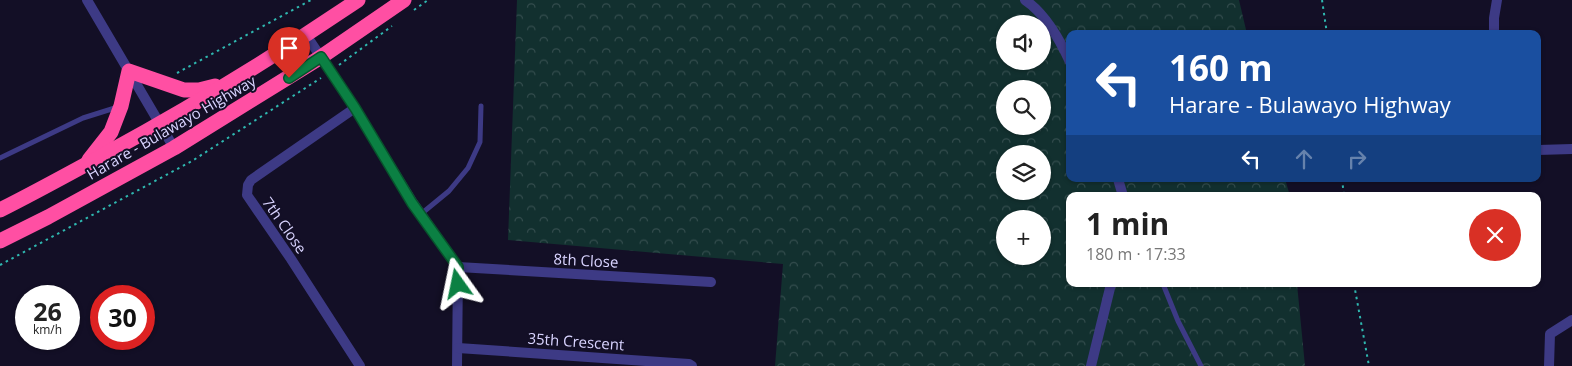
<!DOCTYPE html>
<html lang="en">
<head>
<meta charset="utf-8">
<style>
	:root { --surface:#fff; --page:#f2f2f2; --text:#222; --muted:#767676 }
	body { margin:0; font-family:"Open Sans",sans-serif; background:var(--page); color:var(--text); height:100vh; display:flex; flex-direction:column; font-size:19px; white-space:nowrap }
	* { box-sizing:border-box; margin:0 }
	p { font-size:16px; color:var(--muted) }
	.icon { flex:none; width:28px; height:28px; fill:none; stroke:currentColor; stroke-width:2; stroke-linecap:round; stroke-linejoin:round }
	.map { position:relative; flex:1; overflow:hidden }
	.sheet { position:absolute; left:1066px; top:192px; width:475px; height:95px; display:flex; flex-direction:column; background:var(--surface); border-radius:10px; box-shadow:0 1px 4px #0004 }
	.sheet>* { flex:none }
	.banner { position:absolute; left:1066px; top:30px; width:475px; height:152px; border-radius:10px; box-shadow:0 1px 4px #0004; background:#1a4fa0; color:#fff; overflow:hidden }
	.tools { position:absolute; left:996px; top:15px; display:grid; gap:10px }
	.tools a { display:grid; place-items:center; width:55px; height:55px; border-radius:50%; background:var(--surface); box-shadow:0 1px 4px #0004; font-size:25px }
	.speed { position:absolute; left:15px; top:285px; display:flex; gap:10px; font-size:25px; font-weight:700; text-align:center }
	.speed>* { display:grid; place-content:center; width:65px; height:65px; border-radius:50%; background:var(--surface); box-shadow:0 1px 4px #0004; line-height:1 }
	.speed small { font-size:12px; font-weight:400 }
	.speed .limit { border:8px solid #d22; background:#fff; color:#111 }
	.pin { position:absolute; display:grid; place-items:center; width:42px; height:42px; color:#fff; margin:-51px -21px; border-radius:50% 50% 50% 0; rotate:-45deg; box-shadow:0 0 5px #0007 }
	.pin .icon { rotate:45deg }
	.me { position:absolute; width:55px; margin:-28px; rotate:348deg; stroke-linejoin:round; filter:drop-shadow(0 0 4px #0008) }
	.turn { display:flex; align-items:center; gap:18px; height:105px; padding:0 20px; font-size:22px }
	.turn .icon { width:65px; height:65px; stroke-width:2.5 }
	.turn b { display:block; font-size:35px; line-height:42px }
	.lanes { display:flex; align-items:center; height:48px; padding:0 20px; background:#0003; justify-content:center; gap:25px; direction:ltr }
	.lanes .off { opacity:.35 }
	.round { display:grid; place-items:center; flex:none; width:52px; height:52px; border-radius:26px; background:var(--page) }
	.headline { display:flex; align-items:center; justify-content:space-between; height:85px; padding:0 20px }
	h1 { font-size:30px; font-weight:700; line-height:38px }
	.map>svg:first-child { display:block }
	.forest { fill:url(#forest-crowns); fill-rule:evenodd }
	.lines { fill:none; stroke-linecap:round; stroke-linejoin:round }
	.path { stroke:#2fb8b0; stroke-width:2; stroke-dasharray:2.5 4; stroke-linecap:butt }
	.lane { stroke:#3d3a85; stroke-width:5 }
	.street { stroke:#3d3a85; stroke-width:10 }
	.highway { stroke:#ff4fa3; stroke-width:15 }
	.route-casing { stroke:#07532c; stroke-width:12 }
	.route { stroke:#0b8043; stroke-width:9 }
	.labels { text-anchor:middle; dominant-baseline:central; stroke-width:4; stroke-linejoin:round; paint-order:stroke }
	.street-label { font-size:15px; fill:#d9d4ff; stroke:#130f26 }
</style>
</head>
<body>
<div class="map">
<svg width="1572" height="366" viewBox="0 0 1572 366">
	<defs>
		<pattern id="forest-crowns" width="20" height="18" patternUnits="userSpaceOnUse" patternTransform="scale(1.25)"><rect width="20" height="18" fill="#12302f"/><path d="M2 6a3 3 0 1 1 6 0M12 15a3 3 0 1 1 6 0" fill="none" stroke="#344d4e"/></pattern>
	</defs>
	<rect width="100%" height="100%" fill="#130f26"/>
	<path class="forest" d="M517 0H1239L1247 34H1070V179H1285L1290 196H1070V284H1297L1305 366H775L783 264 508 240ZM1005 24H1042V61H1005ZM1005 89H1042V126H1005ZM1005 154H1042V191H1005ZM1005 219H1042V256H1005Z"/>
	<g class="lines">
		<g class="path">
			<path d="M1322 0 1327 34"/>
			<path d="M414 10 428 0"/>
			<path d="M339 65 392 26"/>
			<path d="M177 73 311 0"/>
			<path d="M1342 179 1344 196"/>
			<path d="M0 265 192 161 321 78"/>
			<path d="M1354 284 1369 366"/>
		</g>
		<g class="lane">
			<path d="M0 158 83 118 118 107"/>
			<path d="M421 214 449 191 468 168 480 142 481 106"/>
			<path d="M1163 284 1178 321 1201 366"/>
		</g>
		<g class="street">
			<path d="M87 0 174 148"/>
			<path d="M1025 0C1046 14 1060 40 1070 62"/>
			<path d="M1494 34V18L1497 0"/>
			<path d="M306 35 355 108 413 203 458 267 457 366"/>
			<path d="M355 108 251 180 248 185 247 195 291 259 360 366"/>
			<path d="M1538 150 1572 149"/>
			<path d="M1118 179 1123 196"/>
			<path d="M458 267 711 282"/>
			<path d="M458 348 689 364 692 366"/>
			<path d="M1091 366 1111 284"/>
			<path d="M1549 366 1550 334 1572 320"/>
		</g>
		<g class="highway">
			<path d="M89 160 111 132 121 106 129 71 184 90H199L215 86"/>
			<path d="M0 210C36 192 72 172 107 153 193 106 277 55 358 0"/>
			<path d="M0 241 48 217 174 148 321 57 404 0"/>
		</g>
	</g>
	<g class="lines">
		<defs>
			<path id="route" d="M289 78 321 57 355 108 412 203 458 267V284"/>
		</defs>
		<use href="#route" class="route-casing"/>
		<use href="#route" class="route"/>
	</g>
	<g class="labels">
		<g class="street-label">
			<text transform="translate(171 127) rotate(-30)">Harare - Bulawayo Highway</text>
			<text transform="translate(285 225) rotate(55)">7th Close</text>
			<text transform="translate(586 260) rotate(3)">8th Close</text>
			<text transform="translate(576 341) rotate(4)">35th Crescent</text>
		</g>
	</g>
</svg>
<div class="tools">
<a><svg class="icon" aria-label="sound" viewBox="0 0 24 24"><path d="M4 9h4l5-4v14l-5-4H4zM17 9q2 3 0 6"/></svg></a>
<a><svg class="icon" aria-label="search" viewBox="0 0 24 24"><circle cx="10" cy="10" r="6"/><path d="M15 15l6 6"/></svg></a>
<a><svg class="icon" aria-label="layers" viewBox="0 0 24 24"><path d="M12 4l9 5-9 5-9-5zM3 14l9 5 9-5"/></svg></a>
<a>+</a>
</div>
<div class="speed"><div>26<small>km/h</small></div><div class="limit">30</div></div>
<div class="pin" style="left:289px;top:78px;background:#d93025"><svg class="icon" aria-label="arrive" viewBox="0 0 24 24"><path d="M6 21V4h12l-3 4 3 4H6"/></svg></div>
<svg class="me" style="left:458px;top:284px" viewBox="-20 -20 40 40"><path d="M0-17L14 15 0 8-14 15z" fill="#0b8043" stroke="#fff" stroke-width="4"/></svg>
<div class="banner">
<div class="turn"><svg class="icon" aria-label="left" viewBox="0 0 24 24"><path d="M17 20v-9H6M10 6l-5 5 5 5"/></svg><div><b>160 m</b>Harare - Bulawayo Highway</div></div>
<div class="lanes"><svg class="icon" aria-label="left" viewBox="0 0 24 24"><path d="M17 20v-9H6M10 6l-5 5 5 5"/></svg><svg class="icon off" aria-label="ahead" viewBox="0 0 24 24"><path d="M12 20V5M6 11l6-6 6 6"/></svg><svg class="icon off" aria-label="right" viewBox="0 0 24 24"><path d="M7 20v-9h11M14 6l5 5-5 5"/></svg></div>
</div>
<section class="sheet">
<div class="headline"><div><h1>1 min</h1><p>180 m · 17:33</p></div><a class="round" style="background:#d93025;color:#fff"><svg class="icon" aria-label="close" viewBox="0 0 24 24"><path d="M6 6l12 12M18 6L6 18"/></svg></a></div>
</section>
</div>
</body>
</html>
